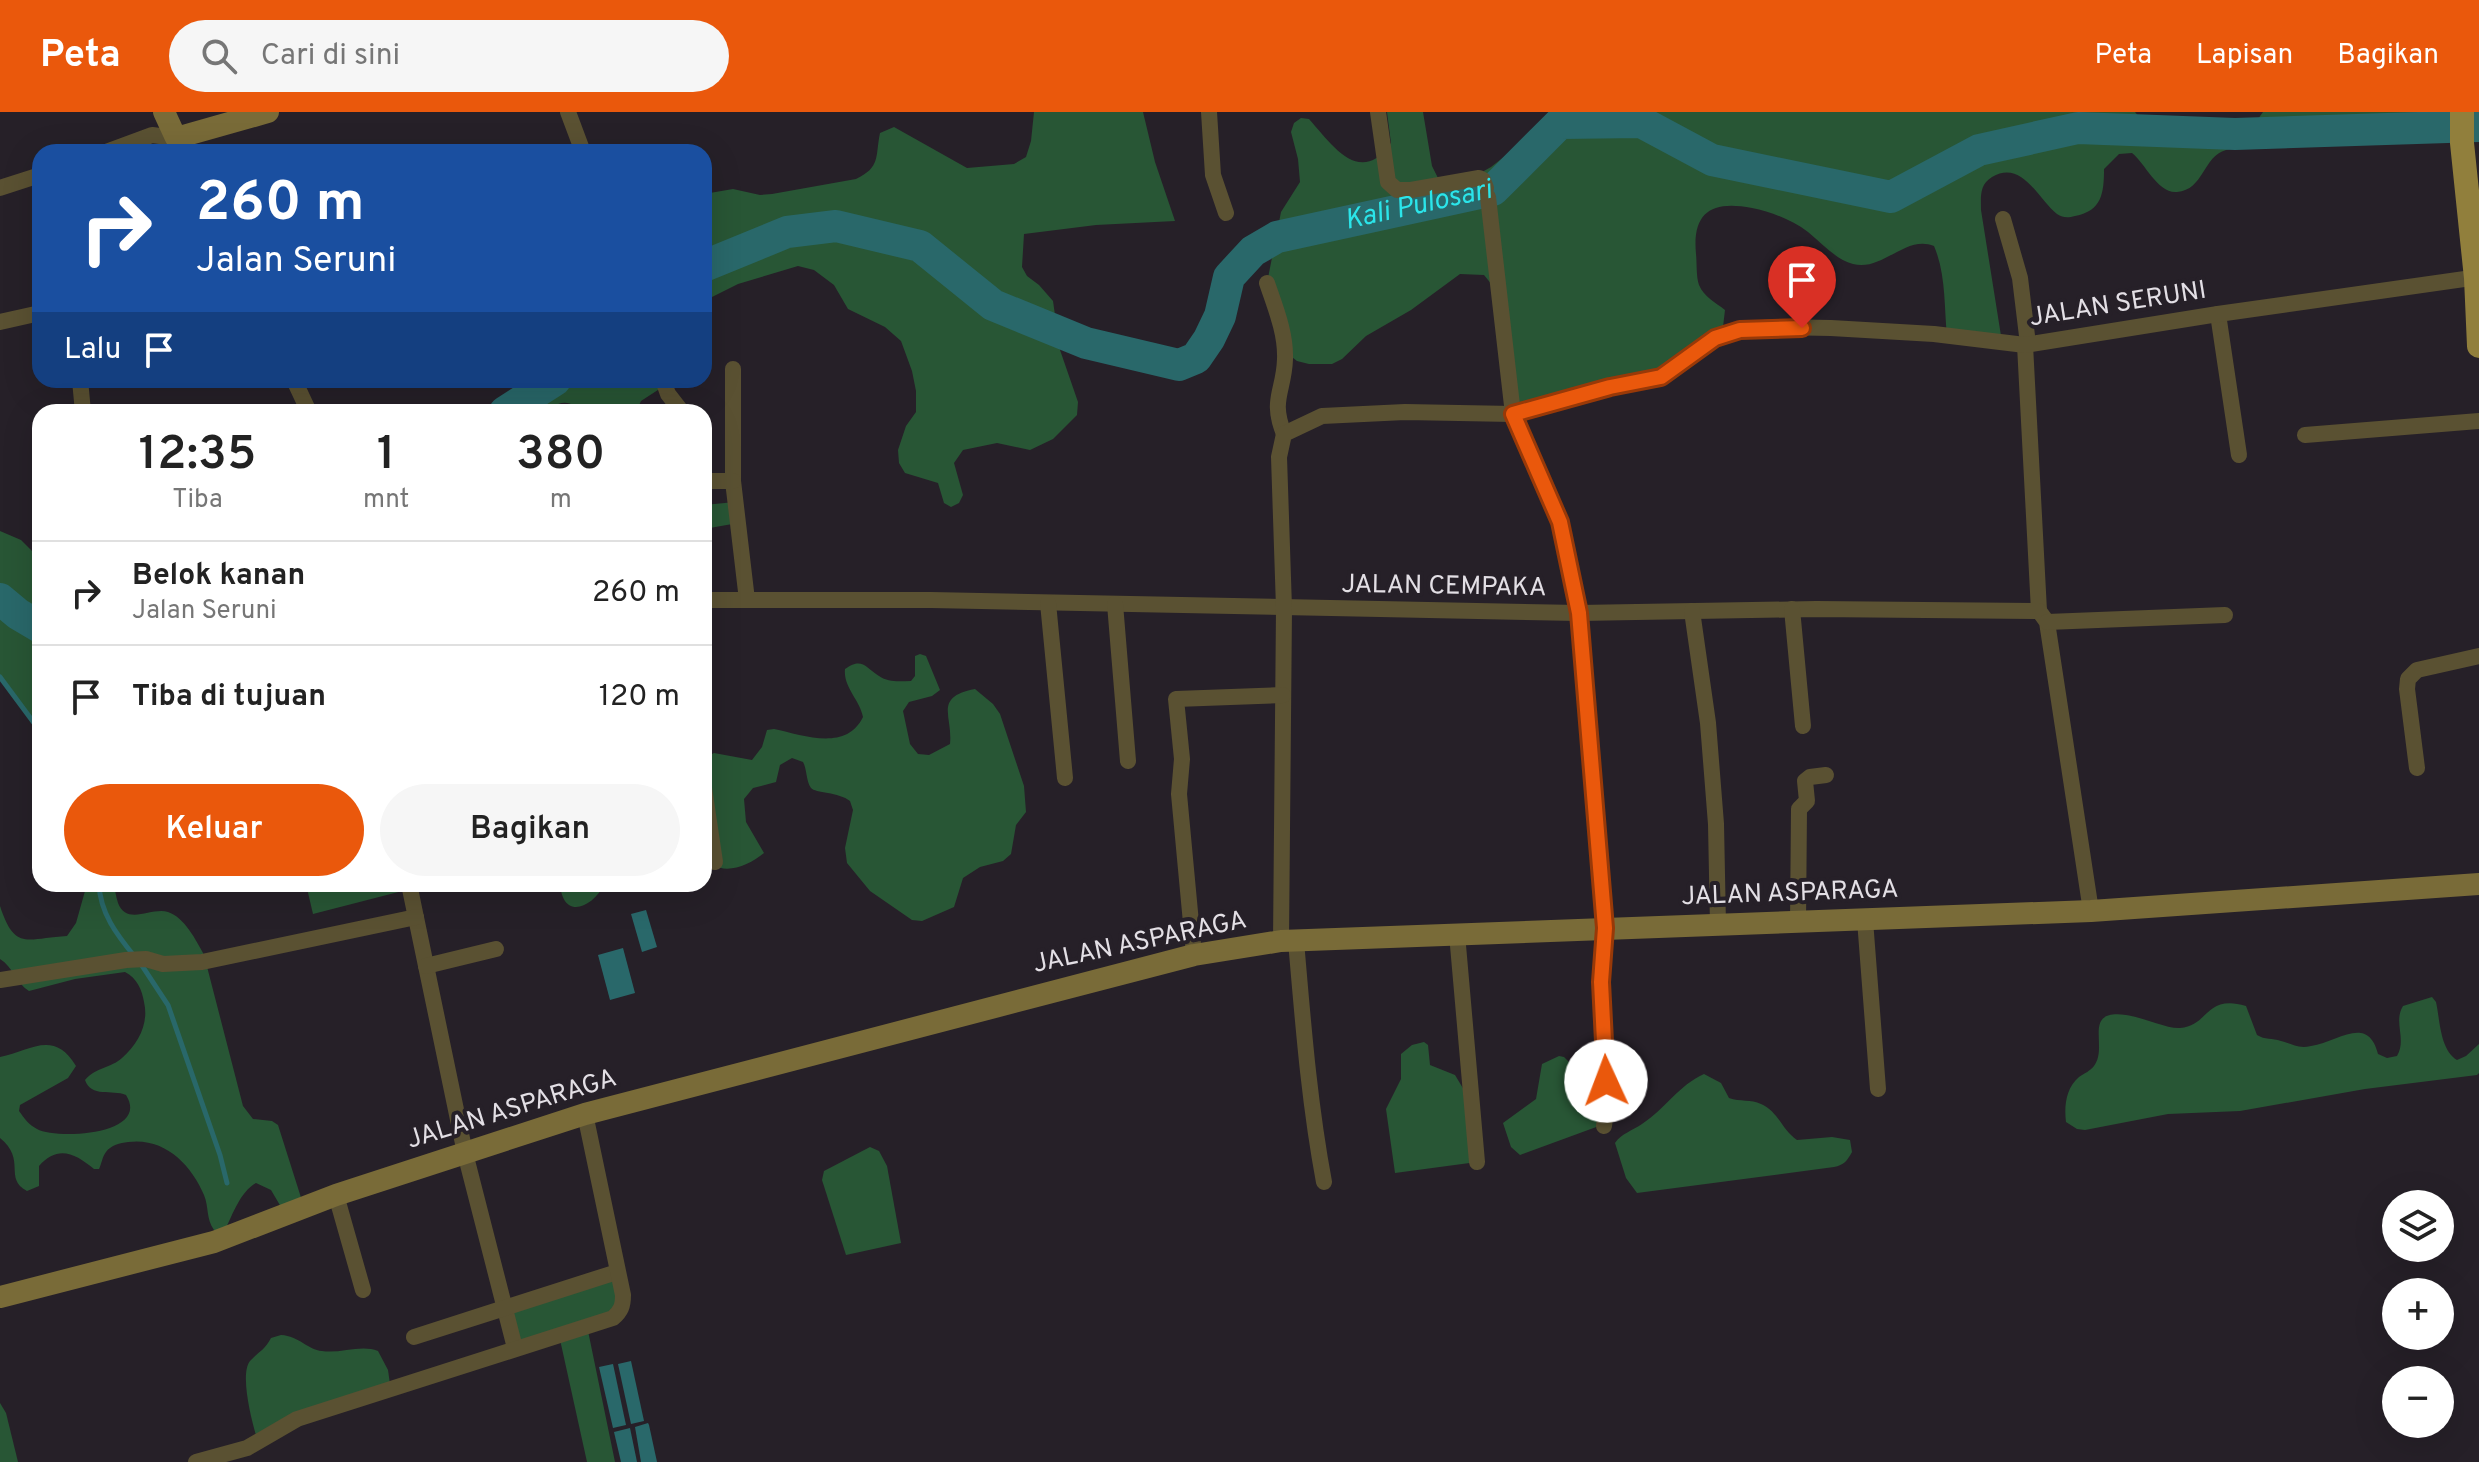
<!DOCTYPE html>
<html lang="id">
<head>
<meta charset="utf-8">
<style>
	:root { --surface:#fff; --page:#f6f6f6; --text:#222; --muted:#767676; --line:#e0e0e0; --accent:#ea580c }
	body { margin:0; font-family:Overpass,sans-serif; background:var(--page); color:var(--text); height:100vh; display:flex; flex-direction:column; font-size:30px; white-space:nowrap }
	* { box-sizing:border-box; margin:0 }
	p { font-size:26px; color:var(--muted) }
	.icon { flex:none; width:44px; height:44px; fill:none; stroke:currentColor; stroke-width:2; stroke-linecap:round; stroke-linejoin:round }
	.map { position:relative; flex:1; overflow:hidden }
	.drawer { position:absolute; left:32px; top:292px; width:680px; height:488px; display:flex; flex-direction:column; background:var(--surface); border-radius:24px; box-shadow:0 8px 32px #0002 }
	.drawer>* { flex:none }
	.guide { position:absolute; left:32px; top:32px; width:680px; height:244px; border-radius:24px; box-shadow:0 8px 32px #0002; background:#1a4fa0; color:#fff; overflow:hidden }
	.controls { position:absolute; left:2382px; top:1078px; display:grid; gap:16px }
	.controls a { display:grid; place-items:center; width:72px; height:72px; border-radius:50%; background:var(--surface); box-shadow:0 8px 32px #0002; font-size:40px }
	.pin { position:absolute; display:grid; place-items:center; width:68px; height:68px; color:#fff; margin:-82px -34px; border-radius:50% 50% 50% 0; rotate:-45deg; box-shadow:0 0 8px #0007 }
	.pin .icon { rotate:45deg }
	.me { position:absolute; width:88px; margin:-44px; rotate:358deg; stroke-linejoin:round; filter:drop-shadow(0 0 6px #0008) }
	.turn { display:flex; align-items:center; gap:28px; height:168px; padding:0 32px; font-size:36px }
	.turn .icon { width:104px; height:104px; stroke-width:2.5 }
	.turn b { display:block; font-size:56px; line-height:68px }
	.then { display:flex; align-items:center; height:76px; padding:0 32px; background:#0003; gap:16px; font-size:30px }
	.eta { display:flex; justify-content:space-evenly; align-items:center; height:136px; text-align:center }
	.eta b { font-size:48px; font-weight:600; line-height:56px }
	.action { display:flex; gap:16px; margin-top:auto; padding:16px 32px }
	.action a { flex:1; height:92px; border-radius:48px; background:var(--accent); color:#fff; font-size:32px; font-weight:600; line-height:92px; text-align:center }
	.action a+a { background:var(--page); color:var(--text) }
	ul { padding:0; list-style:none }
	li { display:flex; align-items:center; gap:24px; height:104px; padding:0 32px; border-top:2px solid var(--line) }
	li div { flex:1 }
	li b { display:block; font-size:30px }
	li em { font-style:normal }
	header { display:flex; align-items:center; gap:48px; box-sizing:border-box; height:112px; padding:0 40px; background:var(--accent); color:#fff }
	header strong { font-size:38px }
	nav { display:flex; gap:44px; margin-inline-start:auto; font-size:28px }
	.search { width:560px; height:72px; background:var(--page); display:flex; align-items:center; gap:20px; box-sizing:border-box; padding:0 28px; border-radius:44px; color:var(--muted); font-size:30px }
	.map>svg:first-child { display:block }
	.green { fill:#285635 }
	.water { fill:#29686a }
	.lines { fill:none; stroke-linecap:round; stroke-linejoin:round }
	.stream { stroke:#29686a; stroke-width:5 }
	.river { stroke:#29686a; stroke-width:32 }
	.street { stroke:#5a5132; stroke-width:16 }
	.secondary { stroke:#796b38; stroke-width:22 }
	.primary { stroke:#917f3c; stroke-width:24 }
	.route-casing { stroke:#983908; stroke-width:20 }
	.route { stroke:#ea580c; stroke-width:14 }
	.labels { text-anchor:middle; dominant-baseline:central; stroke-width:8; stroke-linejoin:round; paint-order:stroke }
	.street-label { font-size:26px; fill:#e3dfe5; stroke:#262028 }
	.water-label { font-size:28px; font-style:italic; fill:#2be5ea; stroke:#262028 }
</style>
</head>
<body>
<header>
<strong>Peta</strong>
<div class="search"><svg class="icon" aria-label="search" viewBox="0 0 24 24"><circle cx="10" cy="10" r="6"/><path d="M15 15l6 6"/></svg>Cari di sini</div>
<nav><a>Peta</a><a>Lapisan</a><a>Bagikan</a></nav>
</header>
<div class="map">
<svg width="2479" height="1350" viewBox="0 0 2479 1350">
	<rect width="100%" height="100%" fill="#262028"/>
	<g class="green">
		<path d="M1034 0H1143L1155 50 1175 109 1096 113 1024 122 1022 155 1027 164 1039 173 1053 189 1060 238 1078 290 1077 303 1053 327 1030 338 997 331 963 338 954 351 963 383 959 391 951 395 944 391 938 371 905 361 899 351 898 338 906 314 916 300V279L912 259 901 229 885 215 848 197 834 173 814 158 798 154 738 172 704 189V82L733 77 760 83 772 82 856 67C881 55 875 45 880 21L894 15 967 56 1014 52 1026 45 1031 29Z"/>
		<path d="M1387 0H1423L1432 54 1438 66 1468 68 1491 55 1523 30 1560 11H1617L1623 0H2135L2144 11 2158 19 2235 22 2258 7 2263 0H2462L2461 17 2441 15C2400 16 2358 16 2317 19 2293 21 2269 32 2245 36 2239 37 2232 36 2226 38 2203 44 2204 78 2177 80 2158 82 2145 51 2132 41L2119 42 2104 57C2104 81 2102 99 2075 104 2068 106 2063 106 2057 102 2038 87 2022 47 1992 65 1979 73 1981 85 1981 98L2002 230 1947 224C1944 194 1946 162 1934 134 1906 122 1882 160 1853 152 1835 147 1823 132 1808 120 1792 108 1772 100 1752 96 1712 88 1692 100 1696 142 1697 151 1696 164 1699 173 1704 185 1715 190 1725 198L1723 215 1715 226 1674 256 1513 302 1497 179 1484 163 1460 162 1411 198 1366 224 1342 247 1332 252H1309L1297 249 1284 239 1267 171 1281 100 1300 70 1298 47 1291 20 1294 11 1301 6 1309 7C1333 34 1360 75 1391 31Z"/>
		<path d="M555 268H663L664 274 641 289 636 300H577L575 294C560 285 552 298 538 300 528 302 515 300 505 300Z"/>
		<path d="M735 390 738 411 704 417V393Z"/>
		<path d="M0 419 21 428 40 447V619L0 565V497L3 489 0 487Z"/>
		<path d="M920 542 926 544 940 578 932 584 909 590 903 599 910 632 918 642 929 643 950 632C953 604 933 585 975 577L993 592 1000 602 1024 674 1026 700 1016 713 1011 742 1003 749 980 755 963 766 954 795 922 809 912 808 870 779 847 751 845 736 853 698 850 689C839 680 815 681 811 676 806 669 807 657 803 650L792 646 780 653 776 670 753 676 744 687 746 710 764 741C746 756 715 767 704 741V646L714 641 752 648 762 635 767 618 774 617C803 623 846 640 863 605 860 588 843 575 845 557 862 545 865 555 879 564 889 571 900 569 911 569L915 564V544Z"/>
		<path d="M87 772H114C115 778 116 785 118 791 127 814 151 795 168 800 184 805 196 828 204 843L243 994 253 1007 272 1009 278 1013 304 1095H281L271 1078 256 1071C240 1080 233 1102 225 1118H214C206 1107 209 1095 204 1083 191 1052 164 1025 128 1030 120 1031 111 1033 106 1040 102 1045 102 1051 99 1057H94C76 1042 58 1032 39 1054V1074L27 1079C3 1066 27 1048 0 1026V945C30 939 54 917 76 954L68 966 20 993 19 999C24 1006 29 1013 37 1017 57 1028 151 1023 126 983 112 977 91 986 85 968 96 955 111 956 122 946 139 931 149 911 144 890 142 878 137 866 125 860L75 867 29 879C16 871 13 855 0 847V794C15 840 27 826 67 824L76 811Z"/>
		<path d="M306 772H409L410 777 313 802Z"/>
		<path d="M560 772H605C591 797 563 808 560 772Z"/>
		<path d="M2432 885 2436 890C2440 908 2440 938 2457 948L2466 944 2479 932V961L2477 963 2365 977 2240 999 2168 1002 2085 1018 2077 1017 2066 1010C2064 994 2066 976 2079 965 2085 961 2090 959 2094 954 2109 934 2081 897 2126 903 2142 905 2167 917 2180 916 2209 914 2205 882 2246 894L2257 923C2265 928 2272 926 2281 929 2293 932 2298 937 2311 934 2338 930 2368 902 2378 942L2387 946 2397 944C2407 927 2393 910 2403 894Z"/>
		<path d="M1424 930 1428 933 1430 953 1455 963 1467 983 1477 1050 1395 1061 1386 997 1401 967V942L1412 933Z"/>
		<path d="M1559 944 1564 945 1586 967 1606 969 1599 1014 1520 1043 1511 1035 1503 1011 1536 987 1542 952Z"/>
		<path d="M1704 962 1721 971 1729 986C1740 990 1751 987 1761 992 1778 999 1782 1018 1797 1028L1832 1025 1850 1028 1852 1040C1847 1049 1844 1053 1834 1055L1637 1081 1626 1066 1615 1031C1621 1022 1633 1018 1642 1012 1665 997 1679 973 1704 962Z"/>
		<path d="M870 1035 879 1039 887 1054 901 1131 846 1143 822 1068 824 1059Z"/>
		<path d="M617 1160 623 1193 587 1214 615 1350H587L559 1223 515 1236 505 1196Z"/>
		<path d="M281 1223C299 1224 308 1238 322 1239 340 1242 361 1232 378 1239L388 1258 391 1279 258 1330C253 1314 239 1263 250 1249 258 1240 264 1239 271 1226Z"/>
		<path d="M0 1291 6 1301 18 1350H0Z"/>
	</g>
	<g class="water">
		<path d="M646 798 657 835 642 840 631 802Z"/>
		<path d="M623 836 635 881 610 888 598 843Z"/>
		<path d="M631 1249 644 1309 631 1312 618 1252Z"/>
		<path d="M613 1252 626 1313 613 1316 599 1255Z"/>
		<path d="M648 1311 649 1313 657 1350H641L635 1315Z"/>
		<path d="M630 1316 637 1350H621L614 1320Z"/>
	</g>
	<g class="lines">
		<g class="stream">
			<path d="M0 565 40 619"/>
			<path d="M99 772C100 801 117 823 135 845"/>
			<path d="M141 852 168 893 220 1043 227 1071"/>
		</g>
		<g class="river">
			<path id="s1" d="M704 154 787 120 836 114 920 134 993 193 1086 231 1179 253 1196 246 1209 227 1220 204 1229 165 1253 139 1277 125 1493 78 1560 11 1641 10 1712 48 1891 85 1979 38 2078 16 2235 22 2479 14"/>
			<path d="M505 300 555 268"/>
			<path d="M0 487 18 502 40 515"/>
		</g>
		<g class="street">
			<path d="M568 0 583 40"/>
			<path d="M1209 0 1213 63 1226 101"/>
			<path d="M1378 0 1388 70 1397 78H1411L1479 66 1483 68 1486 76"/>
			<path d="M106 40 152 23 176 26 183 40"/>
			<path d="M0 76 40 63"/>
			<path d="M1488 85 1513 302 1560 410 1579 501 1605 816 1601 870 1607 990 1604 1014"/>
			<path d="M2003 107 2020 166 2028 232"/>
			<path d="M1267 171C1275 195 1286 221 1285 247 1284 280 1270 287 1284 322"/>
			<path d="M2218 202 2239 343"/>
			<path d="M0 210 40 201"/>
			<path d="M2025 233 2039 499"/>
			<path d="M733 257V369L747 488"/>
			<path d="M80 268 83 300"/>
			<path d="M294 268 309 300"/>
			<path d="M663 268 668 282 682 300"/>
			<path d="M2305 323 2479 309"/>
			<path d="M704 369H733"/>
			<path d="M704 488H931L1579 501 1816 497 2039 499 2047 510 2091 799"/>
			<path d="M1048 491 1065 666"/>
			<path d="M1115 492 1128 649"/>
			<path d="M1792 497 1803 614"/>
			<path d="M1692 499 1708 611 1716 712 1718 813"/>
			<path d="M2047 510 2225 503"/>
			<path d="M2417 656 2407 577 2408 567 2417 558 2479 544"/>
			<path d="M704 676 715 750"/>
			<path d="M409 772 465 1041 515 1236"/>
			<path d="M1865 808 1878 977"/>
			<path d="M1798 811 1799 697 1807 689 1805 669 1810 665 1826 663"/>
			<path d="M1457 822 1477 1050"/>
			<path d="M1281 829 1284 496 1279 345 1284 322 1322 304 1405 300 1513 302 1610 275 1661 265 1715 226 1740 218 1774 215 1831 216 1934 222 2025 233 2218 202 2479 165"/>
			<path d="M1296 829C1303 910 1309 990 1324 1070"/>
			<path d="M1194 843 1179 682 1182 647 1176 587 1283 583"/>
			<path d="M426 854 496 837"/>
			<path d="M0 868 126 848 146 847 163 852 202 850 416 805"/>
			<path d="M336 1083 363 1178"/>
			<path d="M414 1225 617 1160"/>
			<path d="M196 1350 247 1336 297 1307 613 1206C621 1199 623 1194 623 1183L585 1002"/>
		</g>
		<g class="secondary">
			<path d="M164 0 176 26 268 0"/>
			<path d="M0 1185 214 1130 336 1083 585 1002 1194 843 1281 829 2091 799 2479 772"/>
		</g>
		<path class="primary" d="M2462 0V31L2476 166 2479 234"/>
	</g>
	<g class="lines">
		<defs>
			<path id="route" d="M1606 969 1601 870 1605 816 1579 501 1560 410 1513 302 1610 275 1661 265 1715 226 1740 218 1802 216"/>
		</defs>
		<use href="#route" class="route-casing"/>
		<use href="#route" class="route"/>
	</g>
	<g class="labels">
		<g class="street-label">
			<text transform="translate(2118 193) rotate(-9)">JALAN SERUNI</text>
			<text transform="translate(1444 475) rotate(1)">JALAN CEMPAKA</text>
			<text transform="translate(1790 782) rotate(-2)">JALAN ASPARAGA</text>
			<text transform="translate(1140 831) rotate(-12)">JALAN ASPARAGA</text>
			<text transform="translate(512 998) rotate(-17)">JALAN ASPARAGA</text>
		</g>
		<g class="water-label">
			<text stroke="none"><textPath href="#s1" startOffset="830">Kali Pulosari</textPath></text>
		</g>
	</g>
</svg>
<div class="controls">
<a><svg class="icon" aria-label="layers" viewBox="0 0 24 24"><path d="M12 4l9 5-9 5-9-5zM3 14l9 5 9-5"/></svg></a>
<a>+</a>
<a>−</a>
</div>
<div class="pin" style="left:1802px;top:216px;background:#d93025"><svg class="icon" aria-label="arrive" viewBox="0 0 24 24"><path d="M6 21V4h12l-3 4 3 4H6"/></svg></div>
<svg class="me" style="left:1606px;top:969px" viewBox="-20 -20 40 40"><circle r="19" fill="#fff"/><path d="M0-13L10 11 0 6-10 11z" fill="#ea580c"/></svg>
<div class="guide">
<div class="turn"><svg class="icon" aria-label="right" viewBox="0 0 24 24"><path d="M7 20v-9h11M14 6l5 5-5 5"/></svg><div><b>260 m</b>Jalan Seruni</div></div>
<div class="then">Lalu<svg class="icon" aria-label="arrive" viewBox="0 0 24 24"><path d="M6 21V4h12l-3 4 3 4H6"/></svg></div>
</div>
<section class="drawer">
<div class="eta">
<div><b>12:35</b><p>Tiba</p></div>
<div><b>1</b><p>mnt</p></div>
<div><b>380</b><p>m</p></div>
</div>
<ul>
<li><svg class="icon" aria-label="right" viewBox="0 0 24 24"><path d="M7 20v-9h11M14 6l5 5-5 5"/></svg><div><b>Belok kanan</b><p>Jalan Seruni</p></div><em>260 m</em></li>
<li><svg class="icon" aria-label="arrive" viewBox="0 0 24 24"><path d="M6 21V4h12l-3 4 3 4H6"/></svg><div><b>Tiba di tujuan</b></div><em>120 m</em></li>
</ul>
<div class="action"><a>Keluar</a><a>Bagikan</a></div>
</section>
</div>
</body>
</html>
